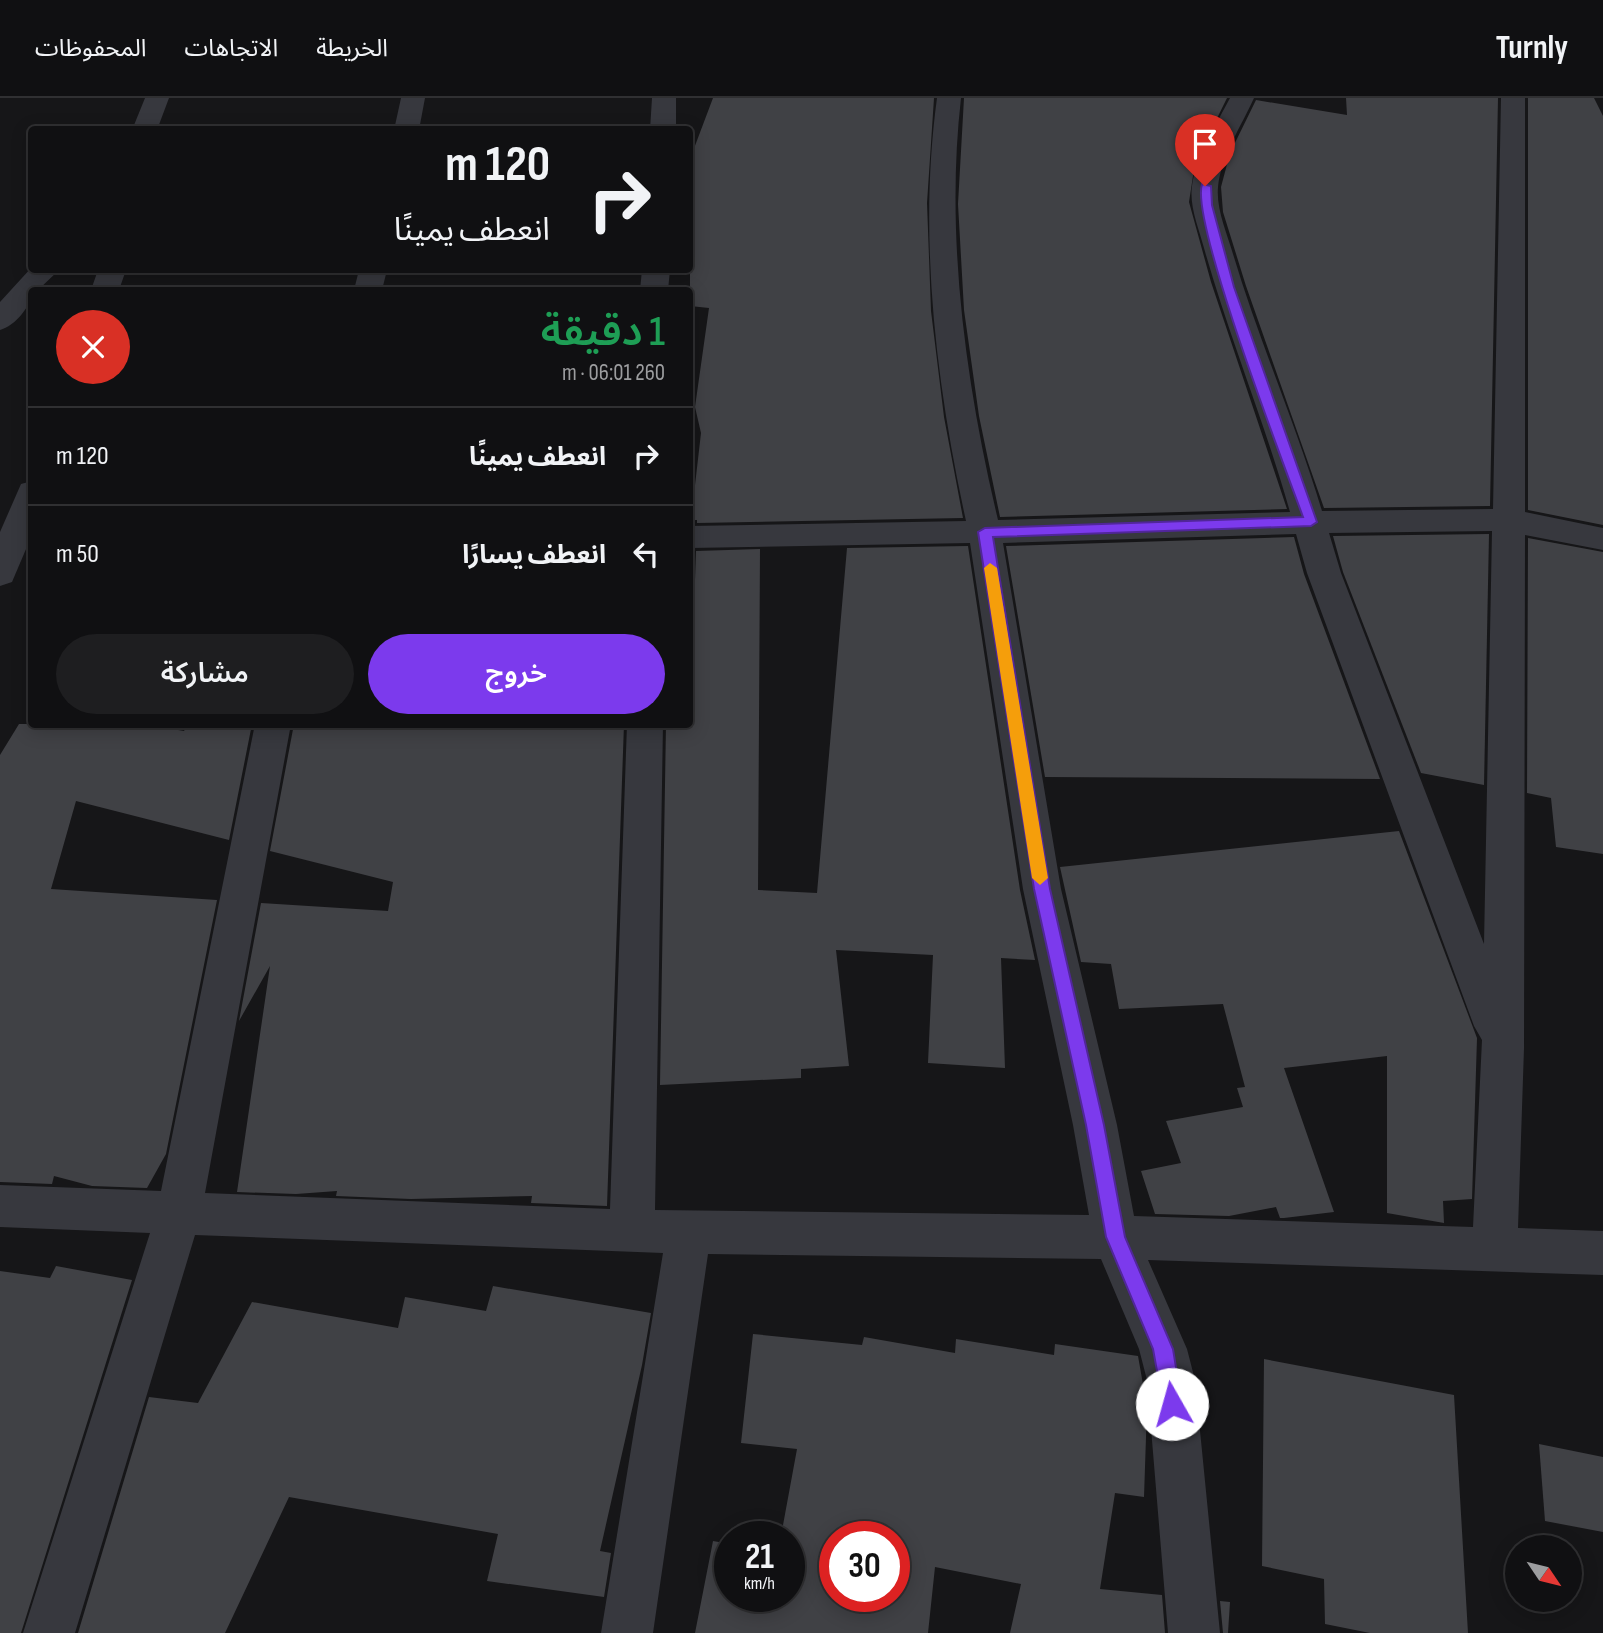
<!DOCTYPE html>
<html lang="ar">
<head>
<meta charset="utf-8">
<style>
	:root { --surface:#101012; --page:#1e1e20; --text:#f1f3f6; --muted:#9c9d9f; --line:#303032; --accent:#7c3aed }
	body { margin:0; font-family:"Sofia Sans Condensed","Noto Sans Arabic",sans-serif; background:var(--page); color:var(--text); direction:rtl; height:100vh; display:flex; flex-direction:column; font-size:26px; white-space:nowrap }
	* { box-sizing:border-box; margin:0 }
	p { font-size:23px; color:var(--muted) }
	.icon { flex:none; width:38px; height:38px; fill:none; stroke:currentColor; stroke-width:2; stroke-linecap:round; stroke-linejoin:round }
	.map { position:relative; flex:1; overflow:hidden; direction:ltr }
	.panel { position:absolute; left:28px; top:189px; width:665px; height:441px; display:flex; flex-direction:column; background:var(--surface); border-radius:7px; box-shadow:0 4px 18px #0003,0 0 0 2px var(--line); direction:rtl }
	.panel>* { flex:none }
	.top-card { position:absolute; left:28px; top:28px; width:665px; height:147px; border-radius:7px; box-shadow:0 4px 18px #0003,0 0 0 2px var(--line); direction:rtl; background:#101012; color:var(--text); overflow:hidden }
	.needle { width:46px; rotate:125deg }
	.tools { position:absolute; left:1505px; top:1437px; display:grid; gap:14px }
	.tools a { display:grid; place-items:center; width:77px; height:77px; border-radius:50%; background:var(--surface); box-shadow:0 4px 18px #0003,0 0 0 2px var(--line); font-size:35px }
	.speed { position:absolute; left:714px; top:1423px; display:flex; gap:14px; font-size:35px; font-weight:700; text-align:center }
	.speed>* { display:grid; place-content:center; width:91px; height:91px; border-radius:50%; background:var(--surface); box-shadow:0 4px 18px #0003,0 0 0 2px var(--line); line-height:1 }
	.speed small { font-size:18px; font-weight:400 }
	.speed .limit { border:10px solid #d22; background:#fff; color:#111 }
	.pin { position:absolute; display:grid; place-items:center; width:60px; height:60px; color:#fff; margin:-72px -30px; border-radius:50% 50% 50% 0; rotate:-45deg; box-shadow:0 0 7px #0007 }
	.pin .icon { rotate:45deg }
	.me { position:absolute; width:77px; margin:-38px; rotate:353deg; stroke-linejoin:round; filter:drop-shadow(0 0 5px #0008) }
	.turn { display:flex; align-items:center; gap:24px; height:147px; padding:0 28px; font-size:32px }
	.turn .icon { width:91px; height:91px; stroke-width:2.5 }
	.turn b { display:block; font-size:49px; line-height:60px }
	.round { display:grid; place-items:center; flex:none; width:74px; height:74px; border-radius:37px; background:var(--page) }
	.summary { display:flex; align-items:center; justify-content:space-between; height:119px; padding:0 28px }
	h1 { font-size:42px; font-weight:600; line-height:52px; color:#1e9e55 }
	.primary-button { display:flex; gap:14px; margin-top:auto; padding:14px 28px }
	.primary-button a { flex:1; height:80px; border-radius:42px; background:var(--accent); color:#fff; font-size:28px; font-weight:600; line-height:80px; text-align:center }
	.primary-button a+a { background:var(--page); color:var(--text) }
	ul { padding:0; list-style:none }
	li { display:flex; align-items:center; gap:21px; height:98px; padding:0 28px; border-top:2px solid var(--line) }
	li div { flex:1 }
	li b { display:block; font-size:26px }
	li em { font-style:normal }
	header { display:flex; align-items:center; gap:42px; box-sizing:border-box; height:98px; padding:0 35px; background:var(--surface); border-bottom:2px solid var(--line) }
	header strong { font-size:33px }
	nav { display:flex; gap:38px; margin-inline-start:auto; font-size:24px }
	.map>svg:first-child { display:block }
	.building { fill:#404145; fill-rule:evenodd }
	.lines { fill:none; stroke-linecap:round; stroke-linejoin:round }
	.minor { fill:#37383e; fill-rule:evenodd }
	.route { fill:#7c3aed; stroke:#51269a; stroke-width:2 }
	.slow { fill:#f59e0b }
</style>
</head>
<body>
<header>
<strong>Turnly</strong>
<nav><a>الخريطة</a><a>الاتجاهات</a><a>المحفوظات</a></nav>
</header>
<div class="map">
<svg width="1603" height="1535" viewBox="0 0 1603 1535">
	<rect width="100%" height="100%" fill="#161618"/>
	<g class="building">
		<path d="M713 0H934L927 105 931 213 944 319 963 420 697 425V422H691L701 335 695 309 709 210 690 208V61Z"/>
		<path d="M964 0H1227L1195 65 1189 104 1211 184 1287 411 1000 419 979 318 964 212 958 106Z"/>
		<path d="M1346 0H1498L1490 408 1324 410 1246 188 1223 114 1221 89 1230 55 1256 2 1347 17Z"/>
		<path d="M1528 0H1594L1603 18V427L1528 412Z"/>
		<path d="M1489 436 1484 687 1421 675 1343 474 1333 438Z"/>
		<path d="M1294 439 1304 476 1380 681 1045 679 1006 448Z"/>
		<path d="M1528 440 1603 454V756L1556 749 1551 700 1527 695Z"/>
		<path d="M968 448 1020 792 1035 862 1001 860 1005 970 928 965 933 857 836 852 849 968 801 971V980L660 987 666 626H690L696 453 760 451 758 792 817 795 847 450Z"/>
		<path d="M19 626H143L184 633 188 626H252L229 742 76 703 51 791 217 802 166 1056 147 1090 92 1088 54 1078 52 1086 0 1084V657Z"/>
		<path d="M294 626H624L607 1108 531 1105 532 1098 411 1101 336 1098 337 1093 296 1096 237 1094 270 868 239 923 261 805 388 813 393 784 270 753Z"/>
		<path d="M1399 733 1477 940 1472 1101 1443 1103 1444 1125 1387 1115V958L1284 970 1334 1114 1284 1120H1280L1276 1109 1229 1118 1155 1116 1141 1073 1181 1065 1166 1023 1243 1009 1237 990 1245 989 1223 906 1119 911 1111 866 1081 864 1060 769Z"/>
		<path d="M56 1168 132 1182 21 1535H0V1173L50 1180Z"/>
		<path d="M493 1188 651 1215 642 1267 600 1453 611 1455 604 1499 487 1483 498 1436 289 1399 225 1535H78L149 1299 198 1305 252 1204 398 1230 405 1199 486 1213Z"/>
		<path d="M753 1236 862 1247 864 1239 955 1255 956 1241 1054 1257 1055 1246 1138 1258 1147 1309 1144 1399 1115 1395 1100 1491 1162 1497 1165 1535H1010L1021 1486 935 1469 928 1535H695L713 1443 730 1446V1498H789V1438H781L797 1351 741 1345ZM835 1438H894V1498H835Z"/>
		<path d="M1264 1261 1454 1297 1468 1535H1370L1325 1526 1324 1481 1262 1468Z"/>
		<path d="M1539 1346 1603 1359V1434L1545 1423Z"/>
		<path d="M1220 1503 1230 1504 1228 1535H1223Z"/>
	</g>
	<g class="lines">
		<g class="minor">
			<path d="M145 0H169L157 32H132Z"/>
			<path d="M401 0H425L419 32H394Z"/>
			<path d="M652 0H676V32H650Z"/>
			<path d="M937 0H961C945 139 966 287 998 422L1290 414C1265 325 1229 239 1204 150 1199 131 1189 108 1192 88 1196 58 1216 27 1230 0H1254C1242 27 1221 58 1218 89 1216 111 1227 135 1233 156 1259 243 1296 326 1322 413L1493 411 1501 0H1525V414L1603 430V452L1525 437 1524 950 1518 1130 1603 1133V1177L1148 1162 1187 1251 1195 1282 1220 1535H1168L1147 1282 1139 1251 1101 1161 708 1156 653 1535H601L663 1155 195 1137 75 1535H23L150 1135 0 1129V1087L161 1093 255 626H291L205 1095 610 1111 627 626H663L655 1112 1089 1117 1073 1027 1023 791 970 445 690 450V428L966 423C936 286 918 139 937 0ZM1492 433 1484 846 1341 475 1329 435ZM1296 436 1307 475 1474 928 1482 942 1473 1129 1134 1118 1117 1027 1061 791 1003 445Z"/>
			<path d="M32 169V172H59L38 192H32C32 208 15 228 0 232V204Z"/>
			<path d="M98 172H126L119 192H91Z"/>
			<path d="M359 172H387L382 192H354Z"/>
			<path d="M642 172H670L668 192H640Z"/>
			<path d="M32 383V437L12 484 0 488V434L21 386Z"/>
		</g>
	</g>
	<path class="route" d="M1202 86 1211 88 1212 107 1234 189 1317 424 1311 428 993 439 1050 791 1104 1027 1125 1139 1173 1251 1182 1306 1180 1313 1172 1316 1165 1313 1163 1306 1153 1251 1106 1139 1086 1027 1034 791 978 434 985 430 1303 419C1284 367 1190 123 1202 86Z"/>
	<path class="slow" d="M990 465 997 470 1048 780 1040 787 1032 780 984 470Z"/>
</svg>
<div class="tools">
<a><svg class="needle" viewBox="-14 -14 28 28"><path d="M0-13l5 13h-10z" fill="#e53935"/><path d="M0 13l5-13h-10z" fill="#9c9d9f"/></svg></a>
</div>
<div class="speed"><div>21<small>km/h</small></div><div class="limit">30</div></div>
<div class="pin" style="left:1205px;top:88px;background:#d93025"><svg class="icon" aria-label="arrive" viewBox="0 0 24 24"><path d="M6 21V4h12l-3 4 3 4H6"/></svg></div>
<svg class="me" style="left:1172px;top:1306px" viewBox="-20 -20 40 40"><circle r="19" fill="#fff"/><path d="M0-13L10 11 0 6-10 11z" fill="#7c3aed"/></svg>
<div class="top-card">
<div class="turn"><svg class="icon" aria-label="right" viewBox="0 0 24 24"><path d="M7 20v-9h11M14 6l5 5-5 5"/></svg><div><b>120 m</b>انعطف يمينًا</div></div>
</div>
<section class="panel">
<div class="summary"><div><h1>1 دقيقة</h1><p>260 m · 06:01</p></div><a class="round" style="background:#d93025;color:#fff"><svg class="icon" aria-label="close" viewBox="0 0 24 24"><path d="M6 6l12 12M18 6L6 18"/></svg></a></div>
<ul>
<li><svg class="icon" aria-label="right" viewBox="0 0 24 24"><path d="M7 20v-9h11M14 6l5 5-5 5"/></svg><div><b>انعطف يمينًا</b></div><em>120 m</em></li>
<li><svg class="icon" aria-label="left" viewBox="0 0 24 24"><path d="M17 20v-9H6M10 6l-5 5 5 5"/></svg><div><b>انعطف يسارًا</b></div><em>50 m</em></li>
</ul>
<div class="primary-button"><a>خروج</a><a>مشاركة</a></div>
</section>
</div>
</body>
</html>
